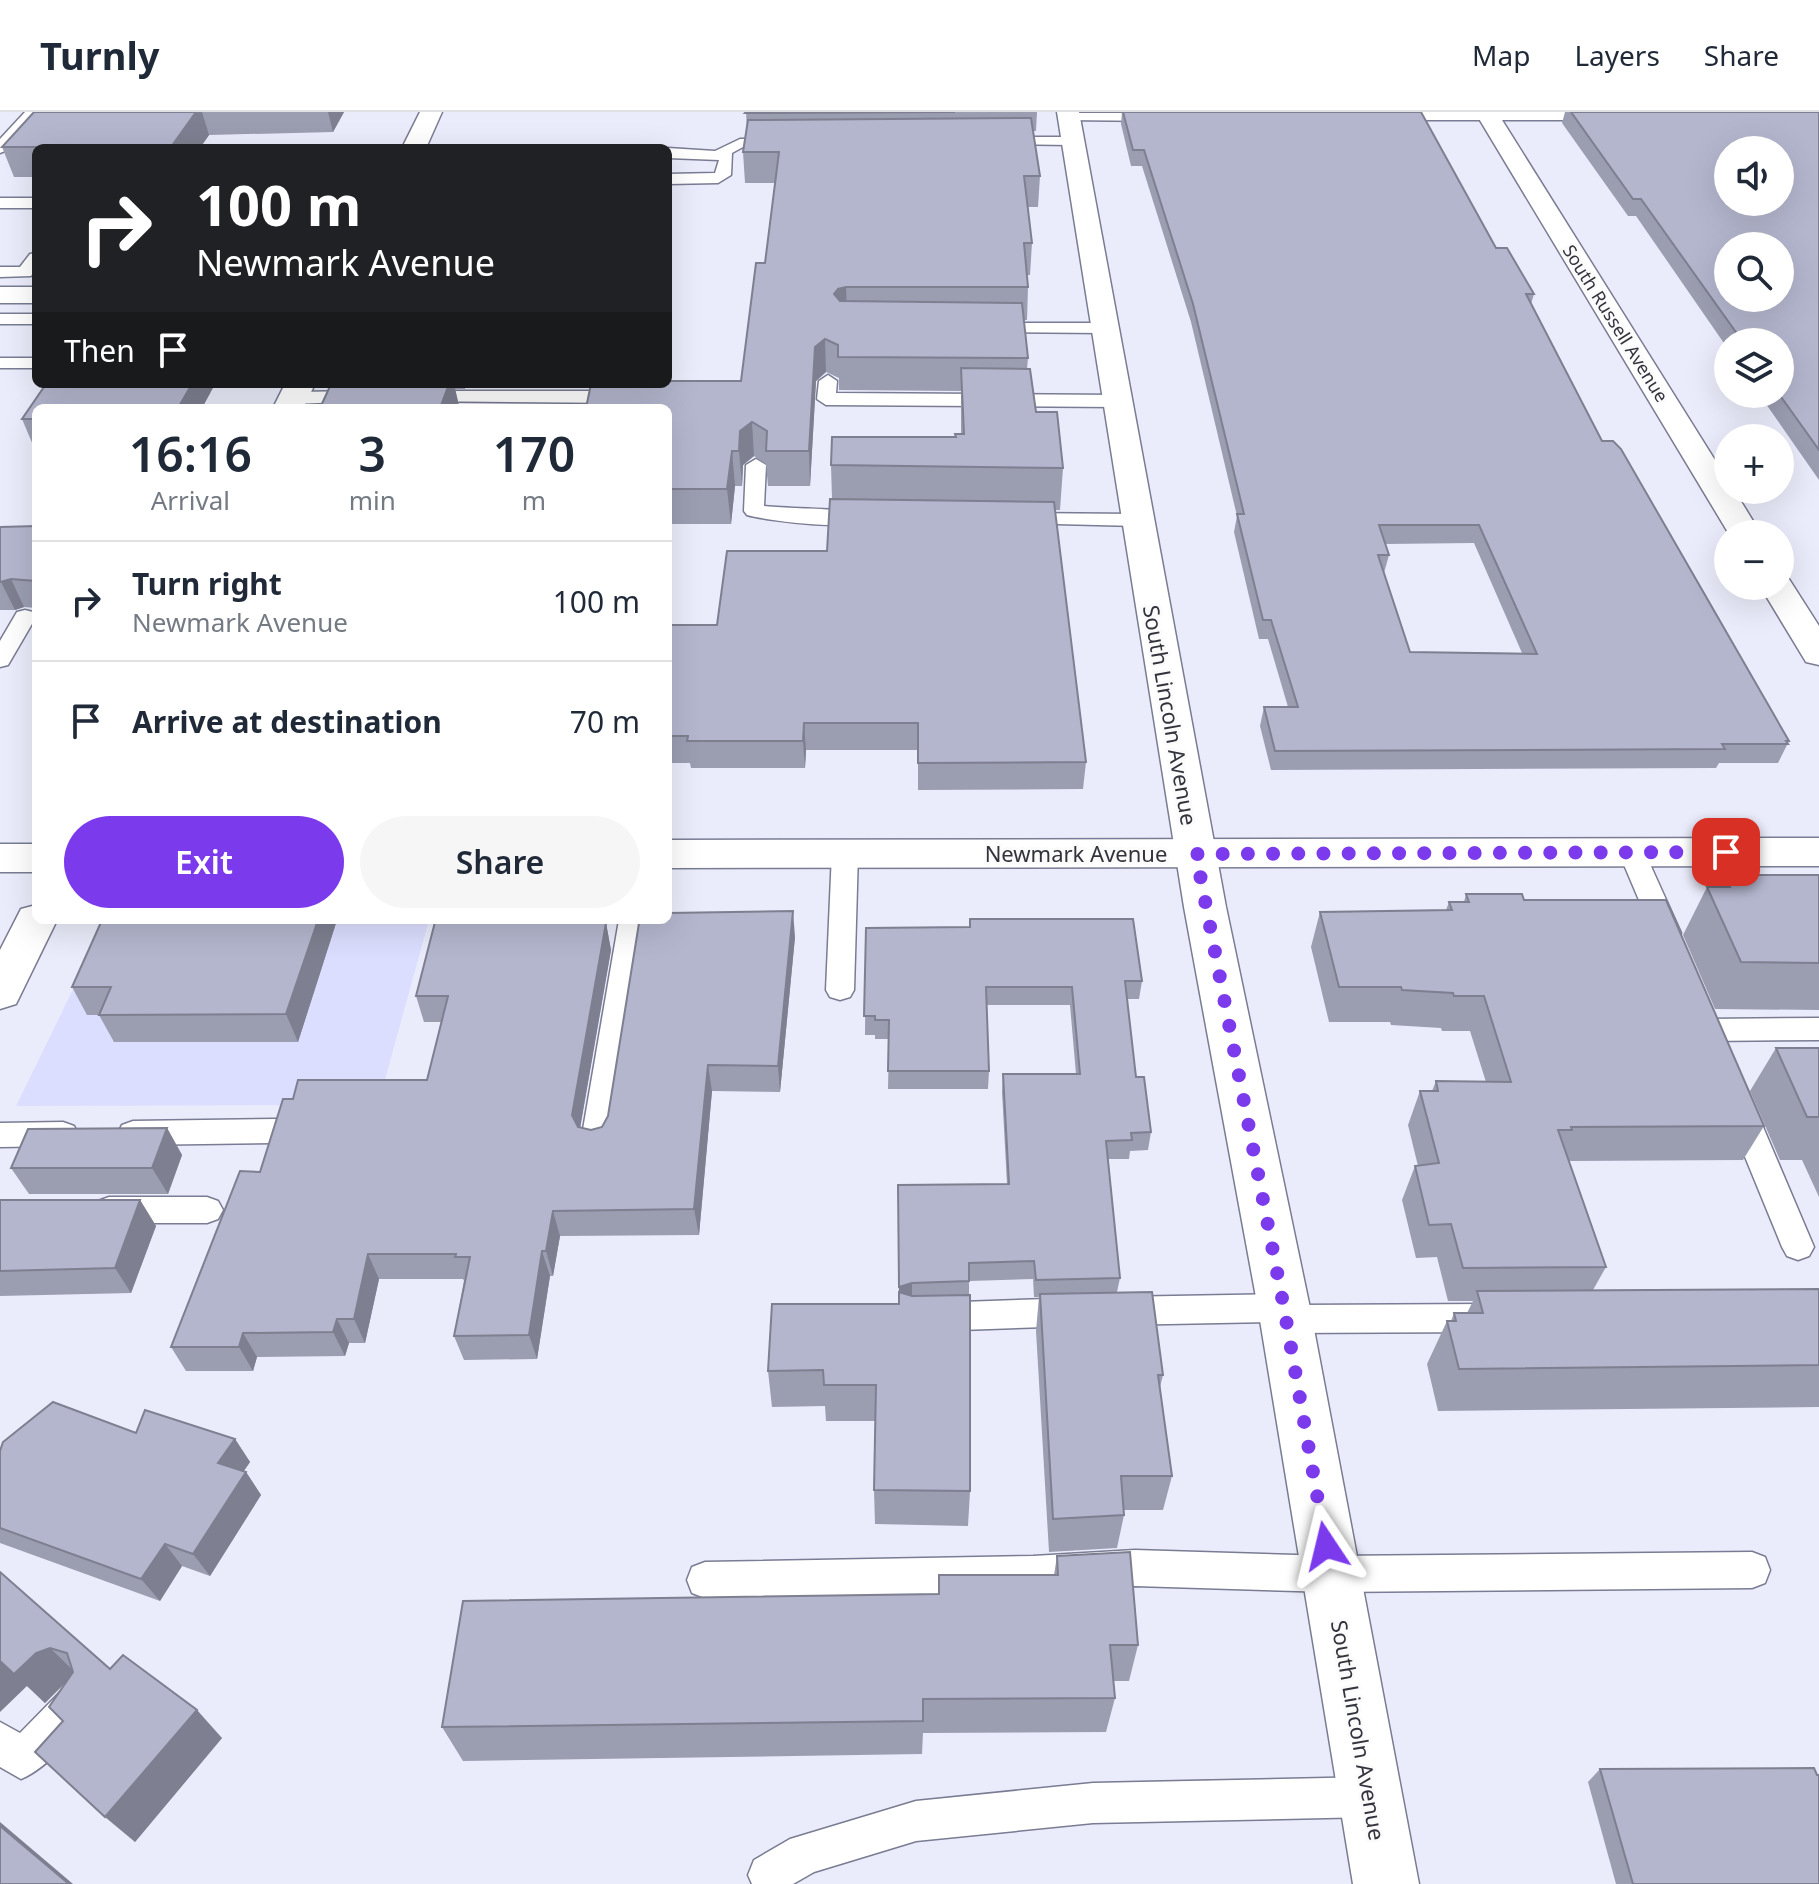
<!DOCTYPE html>
<html lang="en">
<head>
<meta charset="utf-8">
<style>
	:root { --surface:#fff; --page:#f6f6f7; --text:#1f2937; --muted:#747a83; --line:#e0e1e3; --accent:#7c3aed }
	body { margin:0; font-family:"Noto Sans",sans-serif; background:var(--page); color:var(--text); height:100vh; display:flex; flex-direction:column; font-size:30px; white-space:nowrap }
	* { box-sizing:border-box; margin:0 }
	p { font-size:26px; color:var(--muted) }
	.icon { flex:none; width:44px; height:44px; fill:none; stroke:currentColor; stroke-width:2; stroke-linecap:round; stroke-linejoin:round }
	.map { position:relative; flex:1; overflow:hidden }
	.panel { position:absolute; left:32px; top:292px; width:640px; height:520px; display:flex; flex-direction:column; background:var(--surface); border-radius:12px; box-shadow:0 8px 32px #0002 }
	.panel>* { flex:none }
	.banner { position:absolute; left:32px; top:32px; width:640px; height:244px; border-radius:12px; box-shadow:0 8px 32px #0002; background:#202124; color:#fff; overflow:hidden }
	.fabs { position:absolute; left:1714px; top:24px; display:grid; gap:16px }
	.fabs a { display:grid; place-items:center; width:80px; height:80px; border-radius:50%; background:var(--surface); box-shadow:0 8px 32px #0002; font-size:40px }
	.pin { position:absolute; display:grid; place-items:center; width:68px; height:68px; color:#fff; margin:-34px; border-radius:16px; box-shadow:0 4px 12px #0006 }
	.me { position:absolute; width:88px; margin:-44px; rotate:350deg; stroke-linejoin:round; filter:drop-shadow(0 0 6px #0008) }
	.turn { display:flex; align-items:center; gap:28px; height:168px; padding:0 32px; font-size:36px }
	.turn .icon { width:104px; height:104px; stroke-width:2.5 }
	.turn b { display:block; font-size:56px; line-height:68px }
	.then { display:flex; align-items:center; height:76px; padding:0 32px; background:#0003; gap:16px; font-size:30px }
	.eta { display:flex; justify-content:space-evenly; align-items:center; height:136px; text-align:center }
	.eta b { font-size:48px; font-weight:600; line-height:56px }
	.primary-button { display:flex; gap:16px; margin-top:auto; padding:16px 32px }
	.primary-button a { flex:1; height:92px; border-radius:48px; background:var(--accent); color:#fff; font-size:32px; font-weight:600; line-height:92px; text-align:center }
	.primary-button a+a { background:var(--page); color:var(--text) }
	ul { padding:0; list-style:none }
	li { display:flex; align-items:center; gap:24px; height:120px; padding:0 32px; border-top:2px solid var(--line) }
	li div { flex:1 }
	li b { display:block; font-size:30px }
	li em { font-style:normal }
	header { display:flex; align-items:center; gap:48px; box-sizing:border-box; height:112px; padding:0 40px; background:var(--surface); border-bottom:2px solid var(--line) }
	header strong { font-size:38px }
	nav { display:flex; gap:44px; margin-inline-start:auto; font-size:28px }
	.map>svg:first-child { display:block }
	.built { fill:#dbdefe }
	.lines { fill:none; stroke-linecap:round; stroke-linejoin:round }
	.service-casing { stroke:#797c92; stroke-width:3 }
	.minor-casing { stroke:#797c92; stroke-width:3 }
	.tertiary-casing { stroke:#797c92; stroke-width:3 }
	.secondary-casing { stroke:#797c92; stroke-width:3 }
	.service { fill:#fff; fill-rule:evenodd }
	.minor { fill:#fff; fill-rule:evenodd }
	.tertiary { fill:#fff; fill-rule:evenodd }
	.secondary { fill:#fff; fill-rule:evenodd }
	.wall { fill:#9b9db1; fill-rule:evenodd }
	.shaded-wall { fill:#7e7f90 }
	.building { fill:#b4b6ce; stroke:#7e7f90; stroke-width:2; fill-rule:evenodd }
	.route { stroke:#7c3aed; stroke-width:14; stroke-dasharray:0 25.2 }
	.labels { text-anchor:middle; dominant-baseline:central; stroke-width:6; stroke-linejoin:round; paint-order:stroke }
	.far-street-label { font-size:18px; fill:#32333c; stroke:#fbfbfb }
	.street-label { font-size:22px; fill:#32333c; stroke:#fbfbfb }
</style>
</head>
<body>
<header>
<strong>Turnly</strong>
<nav><a>Map</a><a>Layers</a><a>Share</a></nav>
</header>
<div class="map">
<svg width="1819" height="1772" viewBox="0 0 1819 1772">
	<rect width="100%" height="100%" fill="#ebecfb"/>
	<path class="built" d="M110 808H429L378 993 16 994 105 812Z"/>
	<g class="lines">
		<defs>
			<g id="service">
				<path d="M25 0H40L5 39 0 41V27Z"/>
				<path d="M1387 0H1603L1609 4 1602 8H1388L1381 4Z"/>
				<path d="M1070 1H1158L1165 5 1158 9 1065 8 1063 5Z"/>
				<path d="M999 25H1071L1078 29 1071 33 994 32V26Z"/>
				<path d="M781 26 786 27V33L743 35 732 41 731 63 718 71 668 72V62L715 61 719 48 668 46V36L715 39 740 27Z"/>
				<rect x="0" y="86" width="36" height="10"/>
				<path d="M36 141V157L31 164 0 165V155H20L30 142Z"/>
				<rect x="0" y="202" width="36" height="10"/>
				<path d="M988 211H1103L1112 216 1103 221 982 220 979 216 982 212Z"/>
				<rect x="0" y="246" width="36" height="10"/>
				<path d="M828 263 837 269 836 281 1117 283 1126 289 1117 295 826 293 817 287 819 269Z"/>
				<path d="M361 279 368 281 370 285 368 289 294 292 285 286 294 280Z"/>
				<path d="M418 279H625L634 285 625 291 411 289 409 285 411 281Z"/>
				<path d="M756 347 766 353 764 394C785 397 867 396 875 405 861 421 769 409 747 403L744 399 746 353Z"/>
				<path d="M1018 401 1137 402 1147 408 1137 414 1011 411 1008 407 1011 403Z"/>
				<path d="M25 498 33 500 36 505 8 553 0 555V529L17 500Z"/>
				<path d="M845 732 854 735 858 741 854 878 850 885 840 888 830 885 826 878 832 741 836 735Z"/>
				<path d="M1632 732 1641 735 1645 741 1681 821 1677 828 1667 831 1657 828 1653 821 1619 741 1623 735Z"/>
				<path d="M619 808H645L611 1029 607 1038 596 1041 585 1038 581 1029Z"/>
				<path d="M1819 906V928L1707 929 1697 926 1693 918 1697 910 1707 907Z"/>
				<path d="M1740 984 1750 988 1755 996 1814 1135 1809 1144 1798 1148 1787 1144 1782 1135 1725 996 1730 988Z"/>
				<path d="M275 1007 286 1011 290 1019 286 1027 275 1031 133 1033 122 1029 118 1021 122 1013 133 1009Z"/>
				<path d="M63 1010 74 1014 78 1022 74 1030 63 1034 0 1035V1011Z"/>
				<path d="M109 1085H207L218 1089 223 1098 218 1107 207 1111H109L98 1107 93 1098 98 1089Z"/>
				<path d="M1284 1182 1296 1186 1299 1193 1489 1192 1501 1196 1505 1206 1501 1216 1489 1220 1286 1221 1274 1217 1271 1210 1117 1213 1105 1209 1101 1199 1105 1189 1117 1185Z"/>
				<path d="M1076 1186 1088 1190 1092 1200 1088 1210 1076 1214 933 1219 921 1215 917 1205 921 1195 933 1191Z"/>
				<path d="M1135 1438 1331 1444 1752 1440 1765 1445 1770 1458 1765 1471 1752 1476 1331 1480 1135 1474 1033 1480 705 1486 692 1481 687 1468 692 1455 705 1450 1033 1444Z"/>
				<path d="M81 1568 95 1573 100 1587C90 1612 46 1657 21 1667L0 1655V1610L20 1621 67 1573Z"/>
				<path d="M1371 1665 1385 1671 1391 1685 1385 1699 1371 1705 1093 1711 916 1729 814 1760 793 1772H752L748 1763 754 1748 790 1727 916 1689 1093 1671Z"/>
			</g>
			<g id="minor">
				<path d="M1057 0H1079L1226 795 1310 1196 1419 1772H1353L1258 1196 1184 795Z"/>
				<path d="M1475 0H1497L1728 369V378H1734L1761 422H1729Z"/>
				<rect x="0" y="175" width="36" height="16"/>
				<path d="M1780 465 1789 467 1819 514V553L1806 550 1760 474H1780Z"/>
			</g>
			<g id="tertiary">
				<path d="M1819 726V754L668 756V728Z"/>
				<rect x="0" y="732" width="36" height="28"/>
			</g>
			<g id="secondary">
				<path d="M420 0H442L426 36H402Z"/>
				<path d="M285 272H315L303 296H273Z"/>
				<path d="M36 793V808H57L16 892 0 897V838L21 797Z"/>
			</g>
		</defs>
		<use href="#service" class="service-casing"/>
		<use href="#minor" class="minor-casing"/>
		<use href="#tertiary" class="tertiary-casing"/>
		<use href="#secondary" class="secondary-casing"/>
		<use href="#service" class="service"/>
		<use href="#minor" class="minor"/>
		<use href="#tertiary" class="tertiary"/>
		<use href="#secondary" class="secondary"/>
	</g>
	<g class="wall">
		<path d="M34 0H344L333 20 209 23 200 36H36V65H14L2 35Z"/>
		<path d="M746 0H1037L1036 19H1033L1040 64 1038 95H1028L1032 131 1030 163H1027L1028 175 1027 208H1024L1028 246 1027 257 1036 300 1063 356 1060 398H1055L1086 650 1083 677 918 678V638H806L805 656H691L690 651H668V513H717L827 439 832 387 831 353 955 325 961 322V279L839 278V266L826 260 816 269 810 374H768L766 352 754 344 743 353 742 374H735L731 412H668V296L741 269 765 151 775 71H745L743 40 747 19Z"/>
		<path d="M1122 0H1421L1496 136 1534 182 1531 192 1602 329 1789 629 1778 651H1719L1716 656 1271 658 1260 614 1264 595H1288L1268 527H1259L1234 420 1237 404 1191 210 1142 54H1131L1121 12ZM1474 431 1522 541 1410 540 1384 461 1389 443 1385 432Z"/>
		<path d="M1565 0H1819V368L1759 282H1780V230H1728V237L1636 104H1628L1562 11Z"/>
		<path d="M46 272H215L202 296H36V333H33L22 307Z"/>
		<path d="M331 272H466L465 277H455L459 294 458 296H320Z"/>
		<path d="M36 414V496L24 495 15 498H0V415Z"/>
		<path d="M1724 763H1819V898L1715 897 1683 823 1707 775H1718Z"/>
		<path d="M1466 782 1524 788 1764 1014 1743 1048 1569 1049 1606 1155 1593 1178 1819 1177V1295L1438 1299 1427 1252 1447 1209H1451L1454 1201H1467L1473 1189H1448L1437 1145 1416 1146 1402 1088 1415 1054H1418L1408 1013 1420 979H1432L1436 969 1486 970 1470 919H1442L1441 916 1391 913 1390 910H1329L1311 835 1320 800 1446 798 1449 790H1464Z"/>
		<path d="M102 808H337L298 930H114L99 903H87L72 875Z"/>
		<path d="M450 808H565L566 811H606L611 838 580 1016 591 1018 602 1015 795 825 780 980 712 979 699 1123 560 1124 553 1164H550L537 1247 464 1248 454 1224 464 1169 463 1167H379L365 1231H349L345 1244 257 1245 253 1259H186L171 1235 260 1060 293 987 427 968 441 910H424L416 884Z"/>
		<path d="M866 816 1142 869 1139 887H1127L1136 965 1151 1020 1148 1038 1130 1039 1129 1047H1108L1120 1166 1117 1180 1163 1263 1160 1275 1172 1364 1163 1398H1124V1403L1117 1436 1049 1440 1036 1219 1039 1185H1034L1033 1167 969 1169 970 1379 968 1414 875 1412 874 1378 875 1309H826L825 1294 772 1295 768 1259 899 1192 898 1073 1007 1072 1002 980 1003 962H1076L1070 893H986L989 959 988 977H888L889 927H875V923H865Z"/>
		<path d="M1776 936H1819V1085L1802 1048H1780L1750 979Z"/>
		<path d="M167 1016 182 1043 168 1082H29L11 1056Z"/>
		<path d="M0 1088H140L156 1114 131 1181 0 1184Z"/>
		<path d="M136 1321 235 1327 250 1350 244 1359 246 1360 261 1383 210 1464 182 1454 160 1489 0 1431V1339Z"/>
		<path d="M1057 1444 1138 1533 1129 1569H1113L1115 1586 1106 1620 923 1621 922 1642 463 1649 442 1615 938 1482 939 1463H1054Z"/>
		<path d="M0 1460 110 1557 222 1626 135 1730 63 1609 66 1570 45 1591 27 1574Z"/>
		<path d="M1600 1657 1817 1663 1819 1772H1616L1588 1670Z"/>
	</g>
	<g class="shaded-wall">
		<path d="M196 0H202L209 23 200 36H171Z"/>
		<path d="M328 0H344L333 20Z"/>
		<path d="M846 175 847 207 834 182 838 177Z"/>
		<path d="M825 227 826 260 816 269 810 374 809 339 815 235Z"/>
		<path d="M192 272H215L202 296H178Z"/>
		<path d="M449 272H454L459 294 458 296H440Z"/>
		<path d="M752 310 754 344 743 353 742 374 739 339 740 319Z"/>
		<path d="M732 339 735 374 731 412 727 377Z"/>
		<path d="M11 467 24 495 15 498 1 470Z"/>
		<path d="M804 611 806 638 805 656 803 629Z"/>
		<path d="M793 799 795 825 780 980 778 954Z"/>
		<path d="M318 808H337L298 930 286 902Z"/>
		<path d="M606 811 611 838 578 1028 572 1003Z"/>
		<path d="M708 953 712 979 699 1123 694 1097Z"/>
		<path d="M167 1016 182 1043 168 1082 152 1056Z"/>
		<path d="M140 1088 156 1114 131 1181 115 1156Z"/>
		<path d="M553 1099 560 1124 553 1164 546 1139Z"/>
		<path d="M542 1139 550 1164 537 1247 529 1223Z"/>
		<path d="M368 1142 379 1167 365 1231 354 1207Z"/>
		<path d="M912 1171V1188L899 1192V1175Z"/>
		<path d="M337 1207 349 1231 345 1244 333 1220Z"/>
		<path d="M243 1221 257 1245 253 1259 239 1235Z"/>
		<path d="M235 1327 250 1350 233 1374 218 1351Z"/>
		<path d="M246 1360 261 1383 210 1464 193 1442Z"/>
		<path d="M165 1432 182 1454 160 1489 141 1467Z"/>
		<path d="M50 1536 80 1565 66 1570 45 1591 27 1574 0 1600V1549L36 1541Z"/>
		<path d="M197 1598 222 1626 135 1730 105 1705Z"/>
		<path d="M0 1710 73 1772H69L0 1714Z"/>
	</g>
	<g class="building">
		<path d="M34 0H196L171 35H2Z"/>
		<path d="M746 0H955L745 1Z"/>
		<path d="M1123 0H1421L1496 136H1507L1534 182H1526L1602 329H1613L1621 337 1789 629H1786L1788 632H1722L1725 637 1275 639 1264 595H1298L1271 508H1263L1237 402H1244L1193 192 1144 38H1133ZM1379 413H1479L1537 542 1410 540 1378 443H1389Z"/>
		<path d="M1571 0H1819V338L1779 282 1780 230H1743L1641 87H1633ZM1728 38H1780V90H1728ZM1728 134H1780V186H1728Z"/>
		<path d="M1031 6 1040 64H1024L1032 131H1024L1028 175H846L838 177 834 182 840 189 1022 191 1028 246 838 245V233L825 227 815 235 809 339H766L767 319 752 310 740 319 739 339H732L727 377H668V296H586L591 272H668V269H741L756 151H765L779 40H743L748 8Z"/>
		<path d="M961 256 1030 257 1036 300H1057L1063 356 831 353 832 325H956L955 322H964Z"/>
		<path d="M46 272H192L178 296H36V307H22Z"/>
		<path d="M331 272H449L440 296H320Z"/>
		<path d="M830 387 1054 390 1086 650 918 651V611H804L803 629H687L688 624H668V513H717L727 439H827Z"/>
		<path d="M36 414V469L11 467 0 470V415Z"/>
		<path d="M1724 763H1819V851L1741 850 1707 775H1730Z"/>
		<path d="M1466 782H1522L1524 788H1666L1764 1014 1571 1015 1572 1018H1558L1606 1155 1463 1156 1451 1112 1429 1113 1415 1054 1439 1051 1420 979H1438L1436 969 1511 970 1484 884H1454L1453 881 1402 878 1401 875H1339L1320 800 1452 798 1449 790H1469Z"/>
		<path d="M793 799 778 954 708 953 694 1097 553 1099 546 1139H542L529 1223 454 1224 470 1145H455L456 1142H368L354 1207H337L333 1220 243 1221 239 1235H171L240 1059 260 1060 283 987H293L298 968H427L448 884H416L435 810H449L450 808H563L562 811H606L572 1003 578 1015 591 1018 602 1015 608 1004 639 811H652L653 808H668V801Z"/>
		<path d="M970 807H1133L1142 869H1125L1136 965H1144L1151 1020 1131 1021 1132 1028 1106 1029 1120 1166 1036 1168 1034 1149 969 1151V1169L912 1171 899 1175 898 1073 1009 1072 1003 962H1080L1072 875H986L989 959H888L889 908H875V904H864L866 816 970 815Z"/>
		<path d="M102 808H318L286 902 99 903 111 875H72Z"/>
		<path d="M1776 936H1819V1005H1807Z"/>
		<path d="M167 1016 152 1056H11L28 1017Z"/>
		<path d="M0 1088H140L115 1156 0 1159Z"/>
		<path d="M1819 1177V1253L1459 1257 1447 1209H1456L1454 1201H1483L1477 1179Z"/>
		<path d="M899 1180 912 1184 970 1183V1379L874 1378 876 1273H824L823 1258 768 1259 772 1192H899Z"/>
		<path d="M1152 1180 1163 1263H1158L1172 1364H1121L1124 1403 1053 1407 1040 1182Z"/>
		<path d="M53 1290 136 1321 145 1298 235 1327 218 1351 246 1360 193 1442 165 1432 141 1467 0 1416V1339L3 1330Z"/>
		<path d="M1130 1440 1138 1533H1110L1115 1586 923 1587V1609L442 1615 463 1489 939 1482V1463H1058L1057 1444Z"/>
		<path d="M0 1460 110 1557 123 1543 197 1598 105 1705 35 1640 63 1609 49 1595 73 1560 67 1541 50 1536 36 1541 14 1562 0 1549Z"/>
		<path d="M1814 1656 1817 1663H1819V1772H1633L1600 1657Z"/>
		<path d="M0 1714 69 1772H0Z"/>
	</g>
	<g class="lines">
		<path class="route" d="M1326 1434 1284 1196 1196 742 1726 740"/>
	</g>
	<g class="labels">
		<g class="far-street-label">
			<text transform="translate(1616 211) rotate(58)">South Russell Avenue</text>
		</g>
		<g class="street-label">
			<text transform="translate(1171 603) rotate(80)">South Lincoln Avenue</text>
			<text x="1076" y="741">Newmark Avenue</text>
			<text transform="translate(1359 1618) rotate(80)">South Lincoln Avenue</text>
		</g>
	</g>
</svg>
<div class="fabs">
<a><svg class="icon" aria-label="sound" viewBox="0 0 24 24"><path d="M4 9h4l5-4v14l-5-4H4zM17 9q2 3 0 6"/></svg></a>
<a><svg class="icon" aria-label="search" viewBox="0 0 24 24"><circle cx="10" cy="10" r="6"/><path d="M15 15l6 6"/></svg></a>
<a><svg class="icon" aria-label="layers" viewBox="0 0 24 24"><path d="M12 4l9 5-9 5-9-5zM3 14l9 5 9-5"/></svg></a>
<a>+</a>
<a>−</a>
</div>
<div class="pin" style="left:1726px;top:740px;background:#d93025"><svg class="icon" aria-label="arrive" viewBox="0 0 24 24"><path d="M6 21V4h12l-3 4 3 4H6"/></svg></div>
<svg class="me" style="left:1326px;top:1434px" viewBox="-20 -20 40 40"><path d="M0-17L14 15 0 8-14 15z" fill="#7c3aed" stroke="#fff" stroke-width="4"/></svg>
<div class="banner">
<div class="turn"><svg class="icon" aria-label="right" viewBox="0 0 24 24"><path d="M7 20v-9h11M14 6l5 5-5 5"/></svg><div><b>100 m</b>Newmark Avenue</div></div>
<div class="then">Then<svg class="icon" aria-label="arrive" viewBox="0 0 24 24"><path d="M6 21V4h12l-3 4 3 4H6"/></svg></div>
</div>
<section class="panel">
<div class="eta">
<div><b>16:16</b><p>Arrival</p></div>
<div><b>3</b><p>min</p></div>
<div><b>170</b><p>m</p></div>
</div>
<ul>
<li><svg class="icon" aria-label="right" viewBox="0 0 24 24"><path d="M7 20v-9h11M14 6l5 5-5 5"/></svg><div><b>Turn right</b><p>Newmark Avenue</p></div><em>100 m</em></li>
<li><svg class="icon" aria-label="arrive" viewBox="0 0 24 24"><path d="M6 21V4h12l-3 4 3 4H6"/></svg><div><b>Arrive at destination</b></div><em>70 m</em></li>
</ul>
<div class="primary-button"><a>Exit</a><a>Share</a></div>
</section>
</div>
</body>
</html>
